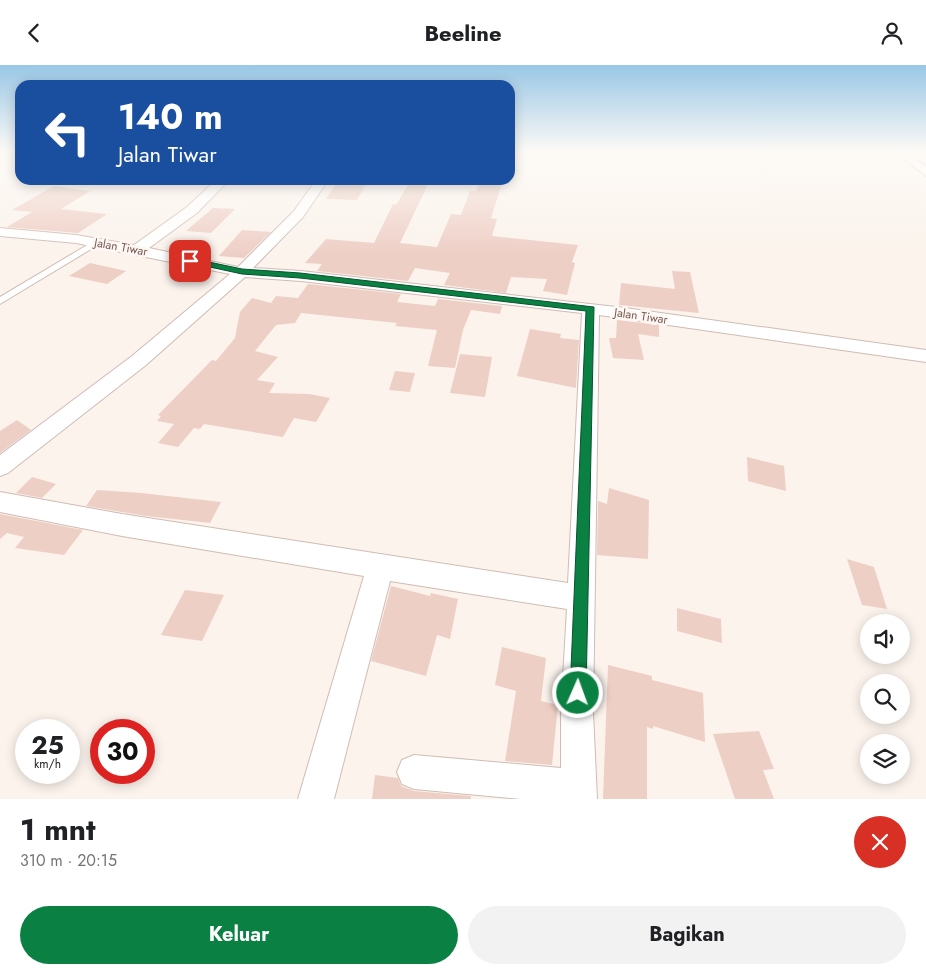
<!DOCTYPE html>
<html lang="id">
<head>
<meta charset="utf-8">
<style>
	:root { --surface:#fff; --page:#f2f2f2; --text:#202124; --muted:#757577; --accent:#0b8043 }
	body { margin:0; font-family:Jost,sans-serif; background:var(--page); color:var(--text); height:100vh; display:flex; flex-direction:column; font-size:19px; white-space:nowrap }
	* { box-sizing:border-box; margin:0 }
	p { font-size:16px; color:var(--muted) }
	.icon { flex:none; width:28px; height:28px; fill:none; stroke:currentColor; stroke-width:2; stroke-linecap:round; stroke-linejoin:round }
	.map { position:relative; height:734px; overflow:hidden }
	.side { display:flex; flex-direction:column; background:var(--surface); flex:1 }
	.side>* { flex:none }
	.top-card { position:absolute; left:15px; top:15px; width:500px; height:105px; border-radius:15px; box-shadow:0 2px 12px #0003; background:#1a4fa0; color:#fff; overflow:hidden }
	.buttons { position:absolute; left:860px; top:549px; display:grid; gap:10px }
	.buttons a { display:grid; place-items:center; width:50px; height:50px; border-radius:50%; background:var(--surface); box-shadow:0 2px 12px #0003; font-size:25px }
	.speed { position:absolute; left:15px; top:654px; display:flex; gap:10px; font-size:25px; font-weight:700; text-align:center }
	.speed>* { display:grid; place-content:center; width:65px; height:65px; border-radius:50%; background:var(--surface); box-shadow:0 2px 12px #0003; line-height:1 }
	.speed small { font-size:12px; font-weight:400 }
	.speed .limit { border:8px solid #d22; background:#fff; color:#111 }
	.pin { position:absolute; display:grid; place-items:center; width:42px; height:42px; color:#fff; margin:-21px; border-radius:10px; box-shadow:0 2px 8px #0006 }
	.me { position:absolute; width:55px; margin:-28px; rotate:2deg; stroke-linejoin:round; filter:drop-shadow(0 0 4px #0008) }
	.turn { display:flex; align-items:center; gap:18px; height:105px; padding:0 20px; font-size:22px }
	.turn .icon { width:65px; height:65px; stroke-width:2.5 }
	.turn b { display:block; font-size:35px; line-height:42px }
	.round { display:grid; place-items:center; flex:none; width:52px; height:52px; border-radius:26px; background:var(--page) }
	.head { display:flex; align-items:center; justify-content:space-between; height:85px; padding:0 20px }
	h1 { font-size:30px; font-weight:700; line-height:38px }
	.primary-button { display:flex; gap:10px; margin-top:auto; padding:10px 20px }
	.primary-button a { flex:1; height:58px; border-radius:30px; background:var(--accent); color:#fff; font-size:20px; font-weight:700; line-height:58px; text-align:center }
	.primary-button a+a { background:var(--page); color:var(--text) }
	header { display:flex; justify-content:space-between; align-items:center; height:65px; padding:0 20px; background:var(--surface); font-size:22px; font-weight:700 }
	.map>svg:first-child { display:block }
	.building { fill:#eecfc6 }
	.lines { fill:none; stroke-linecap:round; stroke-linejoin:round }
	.service-casing { stroke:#cfbcb5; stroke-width:2 }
	.minor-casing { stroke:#cfbcb5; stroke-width:2 }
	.service { fill:#fff; fill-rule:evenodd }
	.minor { fill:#fff; fill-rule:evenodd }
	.route { fill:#0b8043; stroke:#07532c }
	.labels { text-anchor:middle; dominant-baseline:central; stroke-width:5; stroke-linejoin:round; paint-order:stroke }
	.far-street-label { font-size:12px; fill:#755750; stroke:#fef7f3 }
</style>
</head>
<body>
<header><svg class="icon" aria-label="back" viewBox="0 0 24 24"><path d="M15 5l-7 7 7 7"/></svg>Beeline<svg class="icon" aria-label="person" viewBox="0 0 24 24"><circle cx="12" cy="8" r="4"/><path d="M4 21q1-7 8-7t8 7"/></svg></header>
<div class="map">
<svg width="926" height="734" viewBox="0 0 926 734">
	<rect width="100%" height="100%" fill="#fbf3ec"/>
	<g class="building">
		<path d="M338 115H368L357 135 326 134Z"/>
		<path d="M411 115H430L400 178 437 182 451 149 461 150 470 126H476L480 115H503L491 153 497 154 492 171 578 180 572 197 575 198 567 230 543 226 547 214 511 212 506 228 444 220 450 208 415 203 408 216 317 206 322 199 305 198 326 174 374 178 393 139 396 140Z"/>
		<path d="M54 121 90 126 61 144 107 149 78 168 7 162 32 147 12 145Z"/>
		<path d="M213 143 235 144 211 168 186 166Z"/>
		<path d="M242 165 271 167 244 193 219 191Z"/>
		<path d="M90 198 126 206 107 219 69 211Z"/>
		<path d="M672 206 690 207 699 248 619 240 621 218 675 224Z"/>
		<path d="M308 219 401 229 397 237 435 241 438 234 502 241 500 249 471 245 463 265 455 303 428 301 437 265 395 261 397 258 301 248 295 258 276 260 255 286 278 292 257 315 275 318 269 328 309 329 330 333 316 357 294 353 283 372 204 359 200 364 194 363 178 382 158 378 174 359 157 356 161 351 158 350 212 295 216 296 235 273 240 247 252 233 271 238 276 231 298 233Z"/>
		<path d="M617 255 659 260V272L638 269 644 295 613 293 609 273H616Z"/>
		<path d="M530 264 561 269 560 273 579 275 576 323 517 311Z"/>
		<path d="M460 289 492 292 485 332 450 328Z"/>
		<path d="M395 306 415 308 410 327 389 325Z"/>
		<path d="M17 355 31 365 0 388V366Z"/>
		<path d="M747 392 784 401 786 426 748 416Z"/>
		<path d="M32 412 56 419 42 433 16 428Z"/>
		<path d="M609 423 649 435 648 494 597 490 598 436 607 439Z"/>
		<path d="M97 425 141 428 221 437 210 458 146 451 86 441Z"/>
		<path d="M0 449 83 465 64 490 15 483 24 472 7 468 0 474Z"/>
		<path d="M847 494 874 502 887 544 862 540Z"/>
		<path d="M391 521 430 531 431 528 458 534 450 574 437 570 426 611 371 596Z"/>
		<path d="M185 525 224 530 202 576 161 570Z"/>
		<path d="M677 543 721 554 722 578 677 566Z"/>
		<path d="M502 582 546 593 541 636 558 640 552 700 505 696 516 626 495 620Z"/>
		<path d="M608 600 652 611V615L703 628 705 677 653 661V664L647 662V734H603Z"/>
		<path d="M759 666 774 704 763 705 774 734H735L713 669Z"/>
		<path d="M375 710 398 713 401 721 414 726 471 731V734H372Z"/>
	</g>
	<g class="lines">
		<defs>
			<path id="service" d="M94 176 101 178 0 239V232Z"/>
			<g id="minor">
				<path d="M894 86H905L926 102V111Z"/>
				<path d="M216 115H229L197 148 149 183 238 202 294 146 316 115H328L303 152 253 203 301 206 625 243 926 285V297L599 250 593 647 597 734H521L414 724 402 719 397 707 402 695 414 690 561 703V647L567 544 390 516 334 734H298L364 511 122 471 0 447V427L122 449 568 518 582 248 301 216 245 212 146 300 8 408 0 411V390L132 291 230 209 76 178 0 171V163L76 170 134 180 187 142Z"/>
			</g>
		</defs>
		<use href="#service" class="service-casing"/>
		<use href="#minor" class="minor-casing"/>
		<use href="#service" class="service"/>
		<use href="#minor" class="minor"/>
	</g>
	<linearGradient id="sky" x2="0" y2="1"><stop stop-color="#99c7e6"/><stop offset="0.46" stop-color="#fdfaf6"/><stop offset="1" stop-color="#fdfaf6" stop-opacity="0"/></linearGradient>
	<rect width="926" height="189" fill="url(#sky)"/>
	<path class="route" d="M190 193 242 204 300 208 594 242 586 628 584 634 578 637 572 634 570 628 586 246 300 213 242 209 187 197 186 196Z"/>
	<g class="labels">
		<g class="far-street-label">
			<text transform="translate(121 182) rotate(10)">Jalan Tiwar</text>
			<text transform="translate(641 251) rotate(8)">Jalan Tiwar</text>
		</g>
	</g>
</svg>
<div class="buttons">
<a><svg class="icon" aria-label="sound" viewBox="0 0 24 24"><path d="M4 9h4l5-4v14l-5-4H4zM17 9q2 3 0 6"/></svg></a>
<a><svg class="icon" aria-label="search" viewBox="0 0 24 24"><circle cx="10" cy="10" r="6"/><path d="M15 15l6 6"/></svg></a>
<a><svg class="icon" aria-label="layers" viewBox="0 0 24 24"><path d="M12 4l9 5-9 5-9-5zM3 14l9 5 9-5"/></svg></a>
</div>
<div class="speed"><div>25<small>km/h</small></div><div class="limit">30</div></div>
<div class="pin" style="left:190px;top:196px;background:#d93025"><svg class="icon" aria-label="arrive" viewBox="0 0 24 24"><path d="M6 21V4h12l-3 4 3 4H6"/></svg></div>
<svg class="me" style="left:578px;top:628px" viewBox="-20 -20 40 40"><circle r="17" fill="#0b8043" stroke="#fff" stroke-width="3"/><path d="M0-11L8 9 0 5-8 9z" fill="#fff"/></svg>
<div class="top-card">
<div class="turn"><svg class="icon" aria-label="left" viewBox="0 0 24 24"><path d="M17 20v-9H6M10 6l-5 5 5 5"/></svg><div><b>140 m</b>Jalan Tiwar</div></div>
</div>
</div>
<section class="side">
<div class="head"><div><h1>1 mnt</h1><p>310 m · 20:15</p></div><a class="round" style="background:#d93025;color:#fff"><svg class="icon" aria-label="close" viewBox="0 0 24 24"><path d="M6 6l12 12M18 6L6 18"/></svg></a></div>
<div class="primary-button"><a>Keluar</a><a>Bagikan</a></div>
</section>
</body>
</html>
